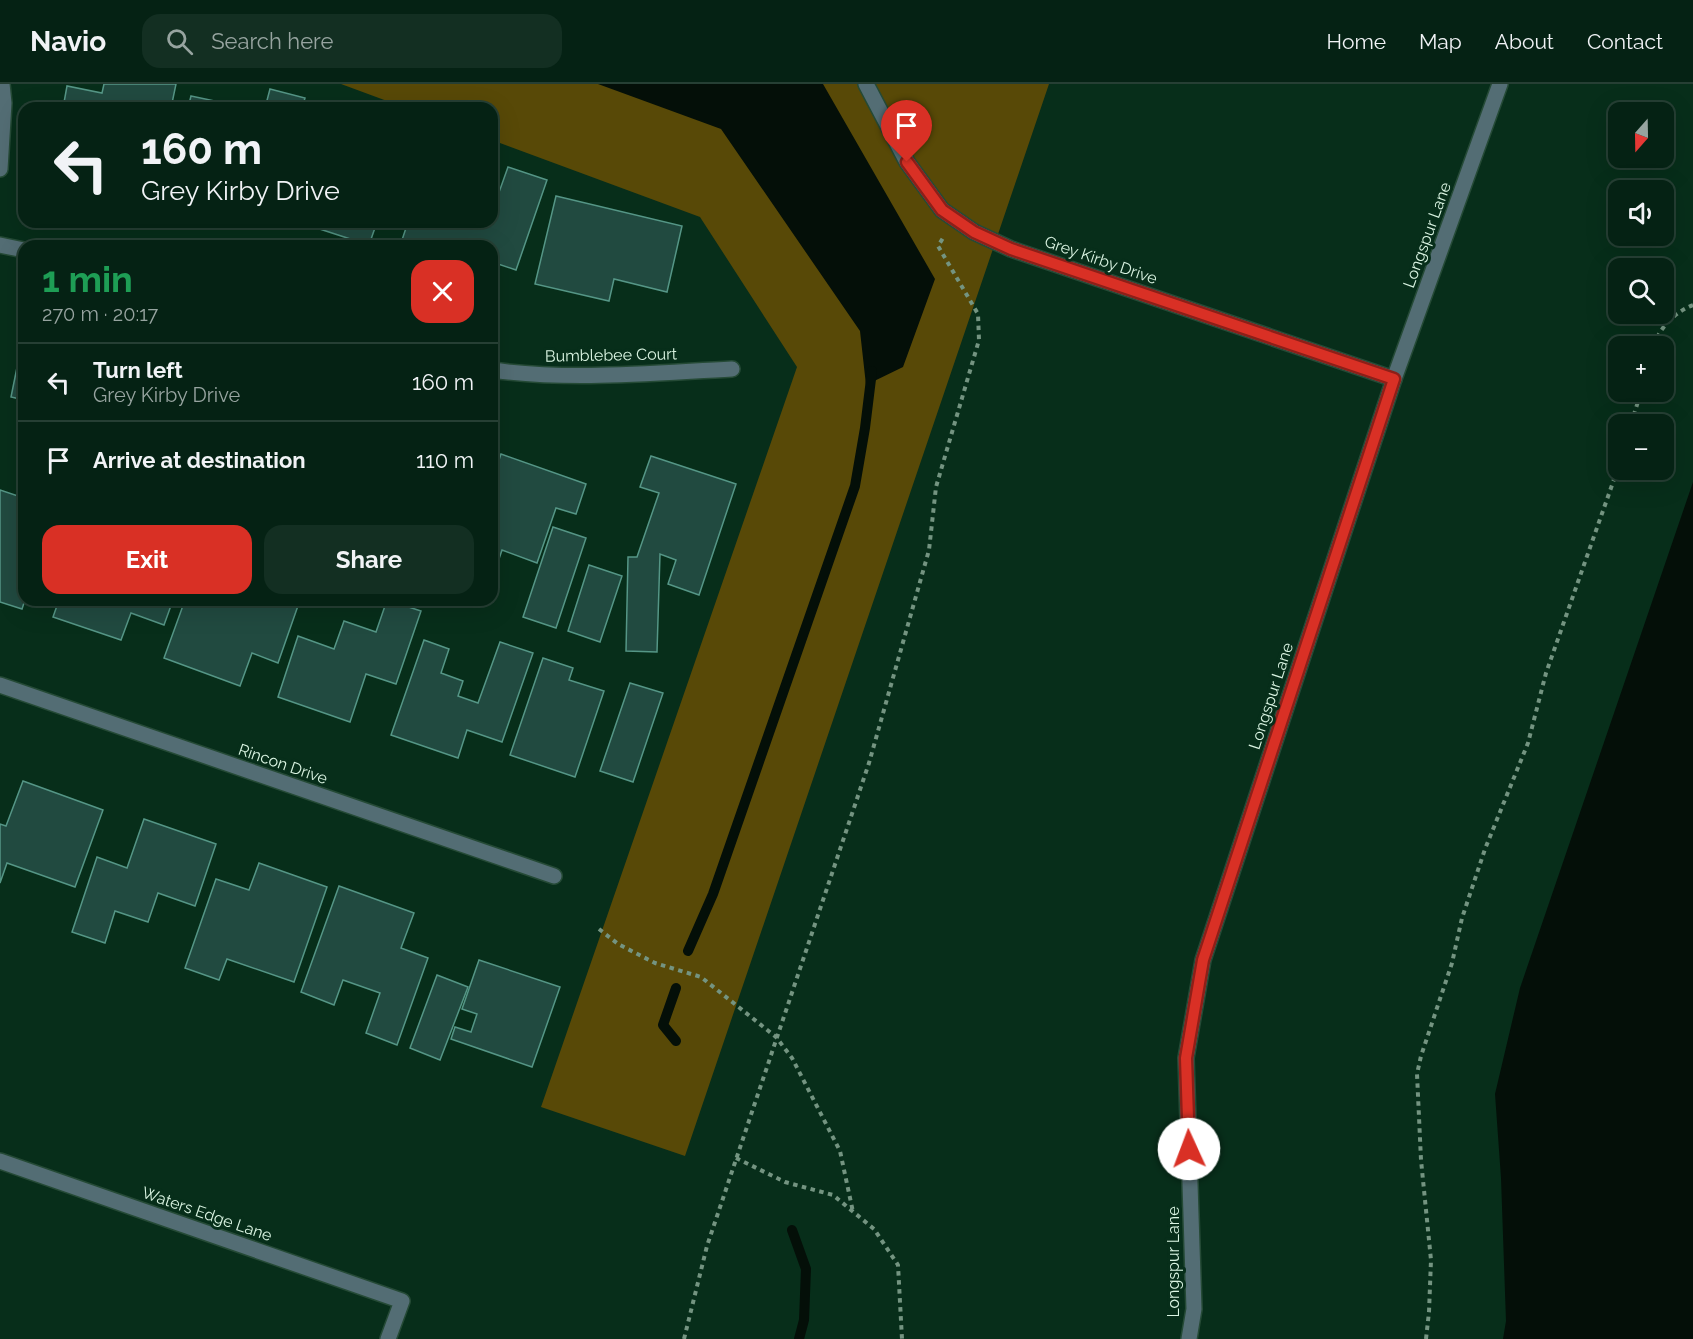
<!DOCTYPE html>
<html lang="en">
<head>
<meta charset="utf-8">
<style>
	:root { --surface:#052214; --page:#132f22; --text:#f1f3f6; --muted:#97a4a0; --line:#263f34; --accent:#d93025 }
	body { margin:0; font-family:Raleway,sans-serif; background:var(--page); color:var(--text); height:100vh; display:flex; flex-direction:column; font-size:22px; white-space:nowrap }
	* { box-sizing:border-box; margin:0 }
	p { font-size:20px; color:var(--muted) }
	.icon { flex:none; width:33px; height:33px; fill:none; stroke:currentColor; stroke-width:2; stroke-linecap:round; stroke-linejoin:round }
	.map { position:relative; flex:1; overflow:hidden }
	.side { position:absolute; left:18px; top:156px; width:480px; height:366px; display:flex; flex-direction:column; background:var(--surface); border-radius:18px; box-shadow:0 6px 24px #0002,0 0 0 2px var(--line) }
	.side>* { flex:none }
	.top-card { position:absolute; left:18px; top:18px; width:480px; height:126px; border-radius:18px; box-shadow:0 6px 24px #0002,0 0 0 2px var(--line); background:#052214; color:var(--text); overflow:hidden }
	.needle { width:39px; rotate:200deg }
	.tools { position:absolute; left:1608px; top:18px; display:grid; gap:12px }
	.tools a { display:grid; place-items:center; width:66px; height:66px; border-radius:12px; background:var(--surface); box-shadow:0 6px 24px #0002,0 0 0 2px var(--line); font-size:30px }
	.pin { position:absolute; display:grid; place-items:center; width:51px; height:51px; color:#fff; margin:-62px -26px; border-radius:50% 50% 50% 0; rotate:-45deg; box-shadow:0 0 6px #0007 }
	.pin .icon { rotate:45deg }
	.me { position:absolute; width:66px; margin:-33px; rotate:358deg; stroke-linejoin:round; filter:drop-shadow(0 0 4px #0008) }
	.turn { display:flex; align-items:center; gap:21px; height:126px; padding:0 24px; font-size:27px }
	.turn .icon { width:78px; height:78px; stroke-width:2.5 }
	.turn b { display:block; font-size:42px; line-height:51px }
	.round { display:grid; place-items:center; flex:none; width:63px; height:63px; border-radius:18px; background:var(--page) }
	.overview { display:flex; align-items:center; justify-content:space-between; height:102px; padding:0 24px }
	h1 { font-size:36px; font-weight:700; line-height:45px; color:#1e9e55 }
	.action { display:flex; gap:12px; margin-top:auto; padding:12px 24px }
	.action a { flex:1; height:69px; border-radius:18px; background:var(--accent); color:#fff; font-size:24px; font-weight:700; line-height:69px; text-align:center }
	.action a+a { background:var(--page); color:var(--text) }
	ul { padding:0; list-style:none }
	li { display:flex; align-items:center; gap:18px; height:78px; padding:0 24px; border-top:2px solid var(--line) }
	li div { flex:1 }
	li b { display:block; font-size:22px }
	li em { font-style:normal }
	header { display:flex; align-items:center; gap:36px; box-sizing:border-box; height:84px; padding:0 30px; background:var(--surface); border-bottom:2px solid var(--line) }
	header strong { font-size:28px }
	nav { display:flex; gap:33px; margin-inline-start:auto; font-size:21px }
	.search { width:420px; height:54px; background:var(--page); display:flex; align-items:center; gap:15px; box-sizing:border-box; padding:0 21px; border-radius:18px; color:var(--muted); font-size:22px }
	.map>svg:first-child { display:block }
	.green { fill:#584907 }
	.water { fill:#040f08 }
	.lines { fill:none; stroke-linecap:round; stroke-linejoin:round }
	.stream { stroke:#040f08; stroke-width:10 }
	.building { fill:#214a40; stroke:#559686; stroke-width:1.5 }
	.street-casing { stroke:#254a36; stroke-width:18 }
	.path { stroke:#749481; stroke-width:4; stroke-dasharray:4.5 4.5; stroke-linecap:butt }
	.street { stroke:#536d74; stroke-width:15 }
	.route-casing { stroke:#8d1f18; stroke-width:15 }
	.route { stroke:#d93025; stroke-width:10 }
	.labels { text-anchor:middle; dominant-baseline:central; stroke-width:6; stroke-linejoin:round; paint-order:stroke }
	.street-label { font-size:16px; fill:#dbf5e3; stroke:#072e1a }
</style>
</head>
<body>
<header>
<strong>Navio</strong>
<div class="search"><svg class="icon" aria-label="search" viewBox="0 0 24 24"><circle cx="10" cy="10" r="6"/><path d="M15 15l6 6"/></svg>Search here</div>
<nav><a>Home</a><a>Map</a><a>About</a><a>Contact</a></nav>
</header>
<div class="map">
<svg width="1693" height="1255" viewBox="0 0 1693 1255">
	<rect width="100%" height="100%" fill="#072e1a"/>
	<path class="green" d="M341 0H1049L685 1072 541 1023 797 283 700 133 492 56V24H406Z"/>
	<g class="water">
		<path d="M598 0H823L935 195 903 283 866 301 860 247 721 45Z"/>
		<path d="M1693 398V1255H1503L1506 1237 1501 1094 1495 1010 1520 904Z"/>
	</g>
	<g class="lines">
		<g class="stream">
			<path d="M688 867 713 810 855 402 865 344 872 287"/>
			<path d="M676 957 663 941 676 904"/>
			<path d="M792 1146 806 1185 804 1236 799 1255"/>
		</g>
	</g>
	<g class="building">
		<path d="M104 0H176L171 24H63L67 2 102 9Z"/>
		<path d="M270 5 305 14 302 24H265Z"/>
		<path d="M191 12 215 17 213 24H188Z"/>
		<path d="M508 83 547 96 516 186 492 178V162H400L408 138H492V113L497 114Z"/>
		<path d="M556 112 682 142 667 208 614 195 609 217 535 200Z"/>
		<path d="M298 138H377L369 161Z"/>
		<path d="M24 249V316L11 313Z"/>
		<path d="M501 370 586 400 576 430 556 424 537 479 502 466 494 490H492V397Z"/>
		<path d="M651 372 736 400 699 511 668 500 676 476 660 470 657 568 626 567 628 473H637L659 409 640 403Z"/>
		<path d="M0 406 24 414 25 516 22 525 0 518Z"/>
		<path d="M553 443 586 454 556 544 523 533Z"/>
		<path d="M589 481 622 492 600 558 568 547Z"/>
		<path d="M59 516H173L164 541 131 529 121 556 53 533Z"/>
		<path d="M185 516H300L278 579 252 569 240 602 164 574Z"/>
		<path d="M387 516 421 527 396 600 366 590 350 638 278 613 298 552 334 565 344 537 376 548Z"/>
		<path d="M424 556 449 565 441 589 463 597 458 612 478 619 500 558 533 569 502 658 467 646 458 674 391 651Z"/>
		<path d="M543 574 573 584 569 596 604 607 575 693 510 671Z"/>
		<path d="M630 599 663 609 633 698 600 687Z"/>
		<path d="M23 697 103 726 75 803 7 779 0 799V740L6 742Z"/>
		<path d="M144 735 216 760 195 822 158 809 148 838 115 827 105 859 72 848 97 773 127 784Z"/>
		<path d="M259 779 327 803 294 898 227 875 219 896 185 884 216 795 249 806Z"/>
		<path d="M339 802 414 829 401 864 428 874 397 961 366 949 380 909 343 896 334 921 301 908Z"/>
		<path d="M479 876 560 903 532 983 451 955 455 943 471 948 477 930 462 925Z"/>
		<path d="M437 891 468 903 440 976 410 964Z"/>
	</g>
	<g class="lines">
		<defs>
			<g id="street">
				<path d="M866 0 907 78 942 126 974 148 1011 165 1394 295"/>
				<path d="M0 85 4 19 2 0"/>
				<path d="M0 161 24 166"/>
				<path d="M492 286C571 297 652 289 732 285"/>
				<path d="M0 601 554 792"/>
				<path d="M0 1077 402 1217 388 1255"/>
				<path d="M1189 1255 1194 1225 1186 974 1203 876 1394 295 1500 0"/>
			</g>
		</defs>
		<use href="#street" class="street-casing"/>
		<g class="path">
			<path d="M1654 262C1659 244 1675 228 1693 221"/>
			<path d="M1631 340 1641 308"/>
			<path d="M599 845 618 860 655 879 701 893 776 953 792 974 840 1067 853 1128"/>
			<path d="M736 1074 785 1098 833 1111 874 1145 898 1181 902 1255"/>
			<path d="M684 1255 707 1162 869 679 929 466 936 403 979 256 978 230 938 162 943 154"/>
			<path d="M1426 1255 1429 1228 1431 1176 1421 1076 1417 990 1421 972 1452 879 1462 834 1485 765 1528 659 1546 589 1618 384"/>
		</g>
		<use href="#street" class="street"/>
	</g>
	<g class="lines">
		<defs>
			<path id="route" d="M907 78 942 126 974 148 1011 165 1394 295 1203 876 1186 974 1189 1065"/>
		</defs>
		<use href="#route" class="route-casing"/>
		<use href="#route" class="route"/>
	</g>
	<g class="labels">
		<g class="street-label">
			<text transform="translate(1427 151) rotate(-70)">Longspur Lane</text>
			<text transform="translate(1101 176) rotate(19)">Grey Kirby Drive</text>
			<text transform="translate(611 271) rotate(-1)">Bumblebee Court</text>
			<text transform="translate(1271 612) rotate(-72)">Longspur Lane</text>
			<text transform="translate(283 680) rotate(19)">Rincon Drive</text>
			<text transform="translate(207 1130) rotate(19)">Waters Edge Lane</text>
			<text transform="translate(1173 1178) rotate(-90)">Longspur Lane</text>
		</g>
	</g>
</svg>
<div class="tools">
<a><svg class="needle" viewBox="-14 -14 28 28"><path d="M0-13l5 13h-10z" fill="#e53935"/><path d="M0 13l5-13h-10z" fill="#97a4a0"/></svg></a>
<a><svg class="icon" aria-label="sound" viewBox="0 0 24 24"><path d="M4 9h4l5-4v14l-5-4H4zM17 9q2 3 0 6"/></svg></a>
<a><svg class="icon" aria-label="search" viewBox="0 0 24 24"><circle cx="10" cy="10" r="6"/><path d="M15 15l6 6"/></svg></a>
<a>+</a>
<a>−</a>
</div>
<div class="pin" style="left:907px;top:78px;background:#d93025"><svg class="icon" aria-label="arrive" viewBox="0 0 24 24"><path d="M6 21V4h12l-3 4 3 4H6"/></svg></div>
<svg class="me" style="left:1189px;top:1065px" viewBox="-20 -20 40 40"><circle r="19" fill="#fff"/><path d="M0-13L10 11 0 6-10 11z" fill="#d93025"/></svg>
<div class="top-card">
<div class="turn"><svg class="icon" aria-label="left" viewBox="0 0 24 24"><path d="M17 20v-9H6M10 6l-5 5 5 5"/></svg><div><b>160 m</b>Grey Kirby Drive</div></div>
</div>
<section class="side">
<div class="overview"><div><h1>1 min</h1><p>270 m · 20:17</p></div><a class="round" style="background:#d93025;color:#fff"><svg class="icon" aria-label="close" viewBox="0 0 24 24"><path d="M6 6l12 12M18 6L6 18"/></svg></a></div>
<ul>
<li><svg class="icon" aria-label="left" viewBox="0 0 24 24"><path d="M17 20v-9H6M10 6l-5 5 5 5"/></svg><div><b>Turn left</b><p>Grey Kirby Drive</p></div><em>160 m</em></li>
<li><svg class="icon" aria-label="arrive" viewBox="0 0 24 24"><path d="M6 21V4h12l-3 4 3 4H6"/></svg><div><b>Arrive at destination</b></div><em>110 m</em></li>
</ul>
<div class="action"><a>Exit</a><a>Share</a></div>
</section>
</div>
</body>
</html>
